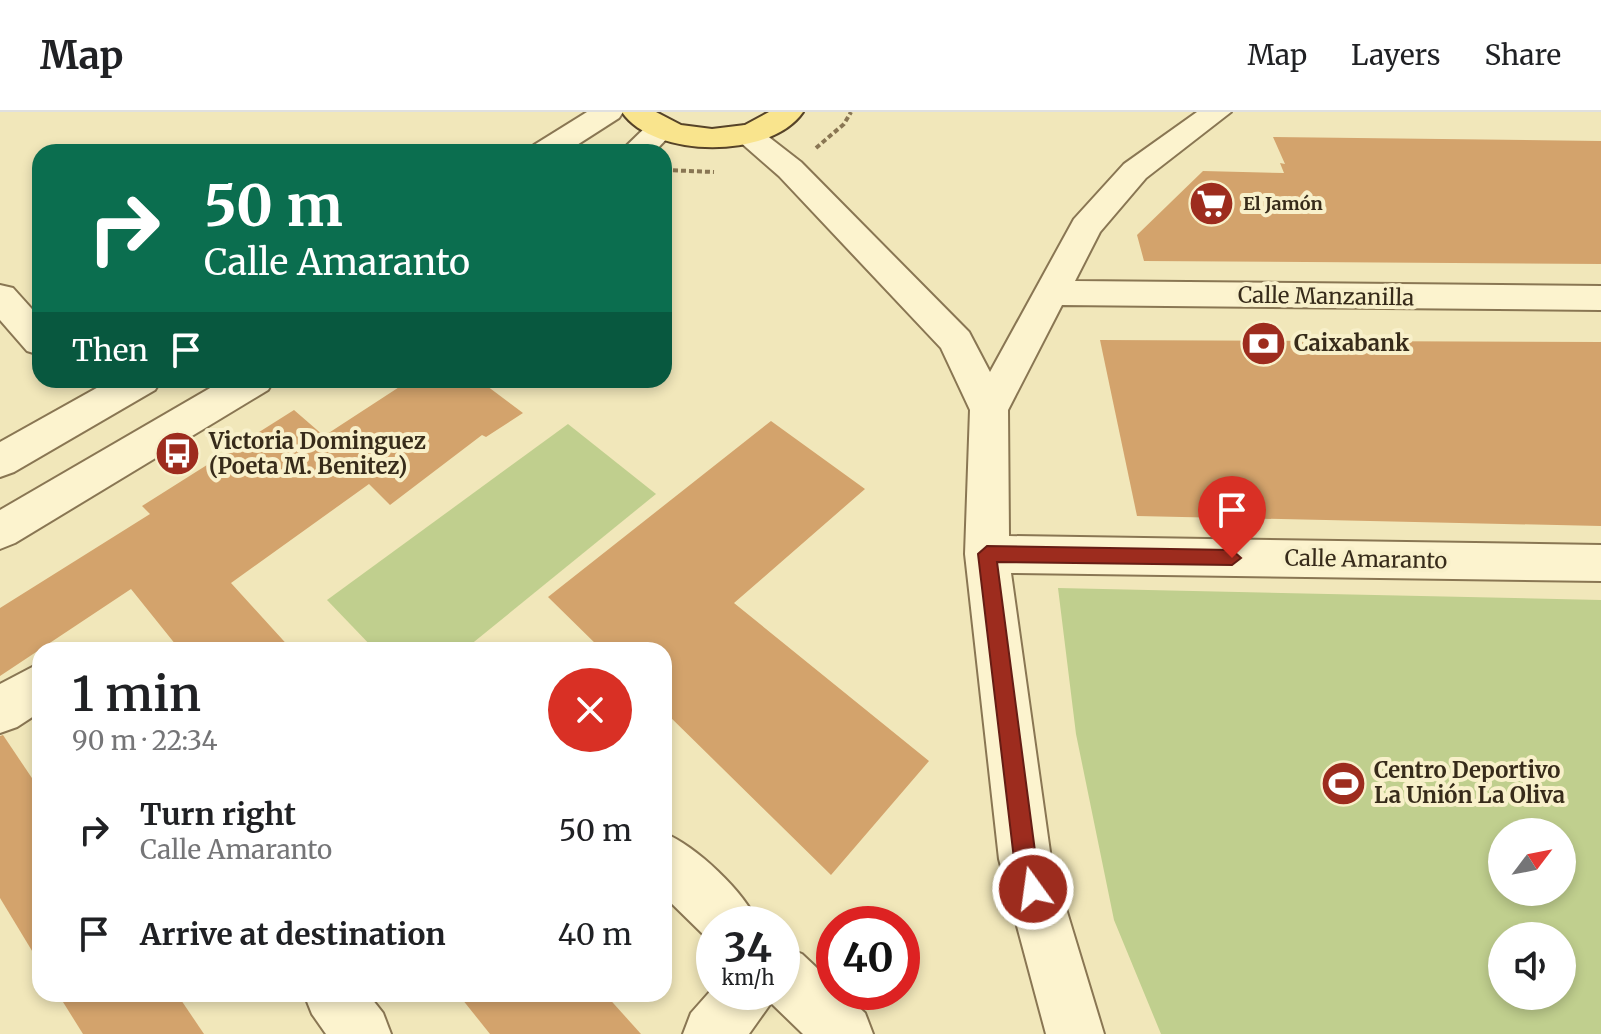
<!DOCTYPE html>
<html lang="en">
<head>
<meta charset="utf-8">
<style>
	:root { --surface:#fff; --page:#f6f6f6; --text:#202124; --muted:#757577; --line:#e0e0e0 }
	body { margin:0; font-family:Merriweather,serif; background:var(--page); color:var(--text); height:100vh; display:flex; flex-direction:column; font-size:30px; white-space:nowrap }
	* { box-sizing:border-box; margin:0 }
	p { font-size:26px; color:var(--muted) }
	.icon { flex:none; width:44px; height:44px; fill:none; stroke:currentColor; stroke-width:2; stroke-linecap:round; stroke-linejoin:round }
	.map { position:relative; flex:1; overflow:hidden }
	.details { position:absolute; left:32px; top:530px; width:640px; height:360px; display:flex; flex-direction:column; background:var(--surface); border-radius:24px; box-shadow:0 4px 12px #0003 }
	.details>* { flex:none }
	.guide { position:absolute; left:32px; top:32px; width:640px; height:244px; border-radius:24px; box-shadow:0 4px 12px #0003; background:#0b6e4f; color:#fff; overflow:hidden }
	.needle { width:52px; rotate:58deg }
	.buttons { position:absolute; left:1488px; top:706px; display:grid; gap:16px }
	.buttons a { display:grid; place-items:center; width:88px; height:88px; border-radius:50%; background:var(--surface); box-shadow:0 4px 12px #0003; font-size:40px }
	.speed { position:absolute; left:696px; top:794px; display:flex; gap:16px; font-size:40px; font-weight:700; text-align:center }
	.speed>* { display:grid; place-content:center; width:104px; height:104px; border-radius:50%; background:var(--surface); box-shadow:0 4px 12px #0003; line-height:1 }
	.speed small { font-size:20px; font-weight:400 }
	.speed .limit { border:12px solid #d22; background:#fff; color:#111 }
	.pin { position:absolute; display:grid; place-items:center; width:68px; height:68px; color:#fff; margin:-82px -34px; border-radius:50% 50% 50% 0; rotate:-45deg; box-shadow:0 0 8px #0007 }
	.pin .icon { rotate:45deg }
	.me { position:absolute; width:88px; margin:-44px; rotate:346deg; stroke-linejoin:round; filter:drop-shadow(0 0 6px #0008) }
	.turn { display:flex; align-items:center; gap:28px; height:168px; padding:0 40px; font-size:36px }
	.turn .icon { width:104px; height:104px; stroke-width:2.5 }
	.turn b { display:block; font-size:56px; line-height:68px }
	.then { display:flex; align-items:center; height:76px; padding:0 40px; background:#0003; gap:16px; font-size:30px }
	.round { display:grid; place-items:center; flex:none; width:84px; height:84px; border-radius:42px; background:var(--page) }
	.overview { display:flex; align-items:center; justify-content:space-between; height:136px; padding:0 40px }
	h1 { font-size:48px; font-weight:600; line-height:60px }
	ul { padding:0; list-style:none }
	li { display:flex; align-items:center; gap:24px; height:104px; padding:0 40px }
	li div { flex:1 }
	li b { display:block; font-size:30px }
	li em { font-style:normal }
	header { display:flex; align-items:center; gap:48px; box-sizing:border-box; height:112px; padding:0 40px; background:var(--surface); border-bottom:2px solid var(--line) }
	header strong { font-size:38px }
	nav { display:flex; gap:44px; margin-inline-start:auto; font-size:28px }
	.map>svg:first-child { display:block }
	.green { fill:#c0cf8e; fill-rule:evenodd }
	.building { fill:#d3a36c }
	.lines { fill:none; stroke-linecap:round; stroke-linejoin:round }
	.minor-casing { stroke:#897653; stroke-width:4 }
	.major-casing { stroke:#564328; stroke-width:4 }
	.path { stroke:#897653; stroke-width:4; stroke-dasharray:5 3; stroke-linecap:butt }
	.minor { fill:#fcf3ce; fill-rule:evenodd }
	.major { fill:#f9e48d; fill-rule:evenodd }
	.route { fill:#9d2c1e; stroke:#661d14; stroke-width:2 }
	.labels { text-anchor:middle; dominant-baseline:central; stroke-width:8; stroke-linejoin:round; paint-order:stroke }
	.far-poi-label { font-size:18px; font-weight:bold; fill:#372b1a; stroke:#f8f0ca; text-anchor:start }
	.street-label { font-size:22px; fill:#372b1a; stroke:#f8f0ca }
	.poi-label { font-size:22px; font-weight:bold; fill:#372b1a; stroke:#f8f0ca; text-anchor:start }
</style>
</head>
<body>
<header>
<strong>Map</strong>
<nav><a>Map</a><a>Layers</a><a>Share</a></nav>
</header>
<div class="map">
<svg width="1601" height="922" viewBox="0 0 1601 922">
	<rect width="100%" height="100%" fill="#f1e7ba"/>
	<g class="green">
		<path d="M568 312 656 382 464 538H375L327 488Z"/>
		<path d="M1058 476 1601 488V922H1161L1114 808 1076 622ZM1502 720H1562V780H1502ZM1502 824H1562V884H1502Z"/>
	</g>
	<g class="building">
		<path d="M1273 25 1601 29V152L1144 149 1137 123 1203 59 1284 61 1280 51 1285 52Z"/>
		<path d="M1100 228 1601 230V414L1137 404Z"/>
		<path d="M410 268H479L523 301 486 325 482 323 390 393 369 372 231 471 292 538H180L131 477 0 564V496L150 402 142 394 294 298 324 324Z"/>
		<path d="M771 309 865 377 734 491 929 649 831 763 664 599V538H602L548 485Z"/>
		<path d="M3 623 40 678V852L0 786V624Z"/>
		<path d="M58 882H177L204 922H83Z"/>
		<path d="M458 882H605L641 922H490Z"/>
	</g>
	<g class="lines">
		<defs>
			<g id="minor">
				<path d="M587 0H623L619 6 566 40H529L534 33Z"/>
				<path d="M1197 0H1231L1146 66 1100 120 1075 169 1601 174V198L1062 193 1008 298 1009 424 1601 433V469L1011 461 1051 747 1104 922H1046L999 747 965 442 970 298 941 236 779 64 731 22 735 16 746 13 757 16 801 50 969 220 990 260 1074 107 1124 52Z"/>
				<path d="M661 8 672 11 676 17 654 40H620L650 11Z"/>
				<path d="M0 173 13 176 40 206V243L27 239 0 208Z"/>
				<path d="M111 268H161L155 278 14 360 0 365V330Z"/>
				<path d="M224 268H274L268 278 15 431 0 437V398Z"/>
				<path d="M40 551V600L17 615 0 621V572Z"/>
				<path d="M664 721C696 734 745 780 758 812H714V832L712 831 664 784Z"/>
				<path d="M782 834 802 842 834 872V880H842L865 901 873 922H803L771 891 749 922H683L691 901 714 875V880H782Z"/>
				<path d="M304 882H368L383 901 391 922H326L312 902Z"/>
			</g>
			<path id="major" d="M622 0H656L681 13 712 17 745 13 769 0H803C771 47 654 47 622 0Z"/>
		</defs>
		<use href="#minor" class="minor-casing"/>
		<use href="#major" class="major-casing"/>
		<g class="path">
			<path d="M816 36 844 12 851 0"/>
			<path d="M665 58 714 60"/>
		</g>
		<use href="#minor" class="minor"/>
		<use href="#major" class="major"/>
	</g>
	<path class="route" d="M987 434 1232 438 1241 446 1232 453 997 450 1036 747 1045 777 1041 784 1033 788 1026 784 1014 747 978 442Z"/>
	<defs>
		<symbol id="supermarket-disc" viewBox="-11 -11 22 22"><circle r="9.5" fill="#9d2c1e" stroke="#f8f0ca"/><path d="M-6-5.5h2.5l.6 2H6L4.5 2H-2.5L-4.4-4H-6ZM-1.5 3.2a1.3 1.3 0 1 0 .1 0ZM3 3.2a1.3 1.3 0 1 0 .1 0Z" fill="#fff"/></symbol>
		<symbol id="bank-disc" viewBox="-11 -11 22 22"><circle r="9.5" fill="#9d2c1e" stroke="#f8f0ca"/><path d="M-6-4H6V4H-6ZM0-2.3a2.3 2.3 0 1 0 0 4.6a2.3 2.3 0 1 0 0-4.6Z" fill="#fff"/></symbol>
		<symbol id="bus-disc" viewBox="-11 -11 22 22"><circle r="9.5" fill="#9d2c1e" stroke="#f8f0ca"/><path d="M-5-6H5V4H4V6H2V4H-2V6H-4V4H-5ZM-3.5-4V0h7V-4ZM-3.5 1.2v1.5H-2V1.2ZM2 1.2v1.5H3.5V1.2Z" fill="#fff"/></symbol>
		<symbol id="stadium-disc" viewBox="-11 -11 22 22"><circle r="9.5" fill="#9d2c1e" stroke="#f8f0ca"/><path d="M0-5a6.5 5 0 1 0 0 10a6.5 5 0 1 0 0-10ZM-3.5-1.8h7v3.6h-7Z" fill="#fff"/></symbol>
	</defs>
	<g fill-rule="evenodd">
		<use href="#supermarket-disc" x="1186" y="66" width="51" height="51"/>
		<use href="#bank-disc" x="1238" y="206" width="51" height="51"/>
		<use href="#bus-disc" x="152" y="316" width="51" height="51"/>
		<use href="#stadium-disc" x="1318" y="646" width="51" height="51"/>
	</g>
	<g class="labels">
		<g class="far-poi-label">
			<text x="1243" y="91">El Jamón</text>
		</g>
		<g class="street-label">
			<text transform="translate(1326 184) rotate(1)">Calle Manzanilla</text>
			<text transform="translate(1366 447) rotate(1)">Calle Amaranto</text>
		</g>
		<g class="poi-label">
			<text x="1294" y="231">Caixabank</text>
			<text x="209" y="329">Victoria Dominguez<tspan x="209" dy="25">(Poeta M. Benitez)</tspan></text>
			<text x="1374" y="658">Centro Deportivo<tspan x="1374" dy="25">La Unión La Oliva</tspan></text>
		</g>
	</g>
</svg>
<div class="buttons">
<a><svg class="needle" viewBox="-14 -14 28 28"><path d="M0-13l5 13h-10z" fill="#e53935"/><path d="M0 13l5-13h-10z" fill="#757577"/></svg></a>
<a><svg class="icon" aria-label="sound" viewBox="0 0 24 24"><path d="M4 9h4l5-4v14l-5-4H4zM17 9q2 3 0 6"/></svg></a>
</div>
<div class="speed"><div>34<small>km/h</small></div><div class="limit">40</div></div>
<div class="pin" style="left:1232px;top:446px;background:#d93025"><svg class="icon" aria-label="arrive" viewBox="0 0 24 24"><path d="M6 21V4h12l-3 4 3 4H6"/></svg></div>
<svg class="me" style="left:1033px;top:777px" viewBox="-20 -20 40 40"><circle r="17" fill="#9d2c1e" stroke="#fff" stroke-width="3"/><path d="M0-11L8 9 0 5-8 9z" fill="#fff"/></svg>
<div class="guide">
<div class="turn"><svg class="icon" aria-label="right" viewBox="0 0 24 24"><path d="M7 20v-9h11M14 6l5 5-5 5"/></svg><div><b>50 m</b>Calle Amaranto</div></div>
<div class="then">Then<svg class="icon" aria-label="arrive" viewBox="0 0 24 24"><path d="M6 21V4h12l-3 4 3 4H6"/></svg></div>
</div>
<section class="details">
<div class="overview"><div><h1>1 min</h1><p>90 m · 22:34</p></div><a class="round" style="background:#d93025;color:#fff"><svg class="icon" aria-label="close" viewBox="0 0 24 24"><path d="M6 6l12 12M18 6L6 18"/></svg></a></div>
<ul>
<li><svg class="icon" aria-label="right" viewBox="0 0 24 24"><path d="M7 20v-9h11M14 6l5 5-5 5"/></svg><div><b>Turn right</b><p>Calle Amaranto</p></div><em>50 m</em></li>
<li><svg class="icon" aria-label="arrive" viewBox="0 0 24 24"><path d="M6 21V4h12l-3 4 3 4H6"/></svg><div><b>Arrive at destination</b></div><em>40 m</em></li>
</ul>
</section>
</div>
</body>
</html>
